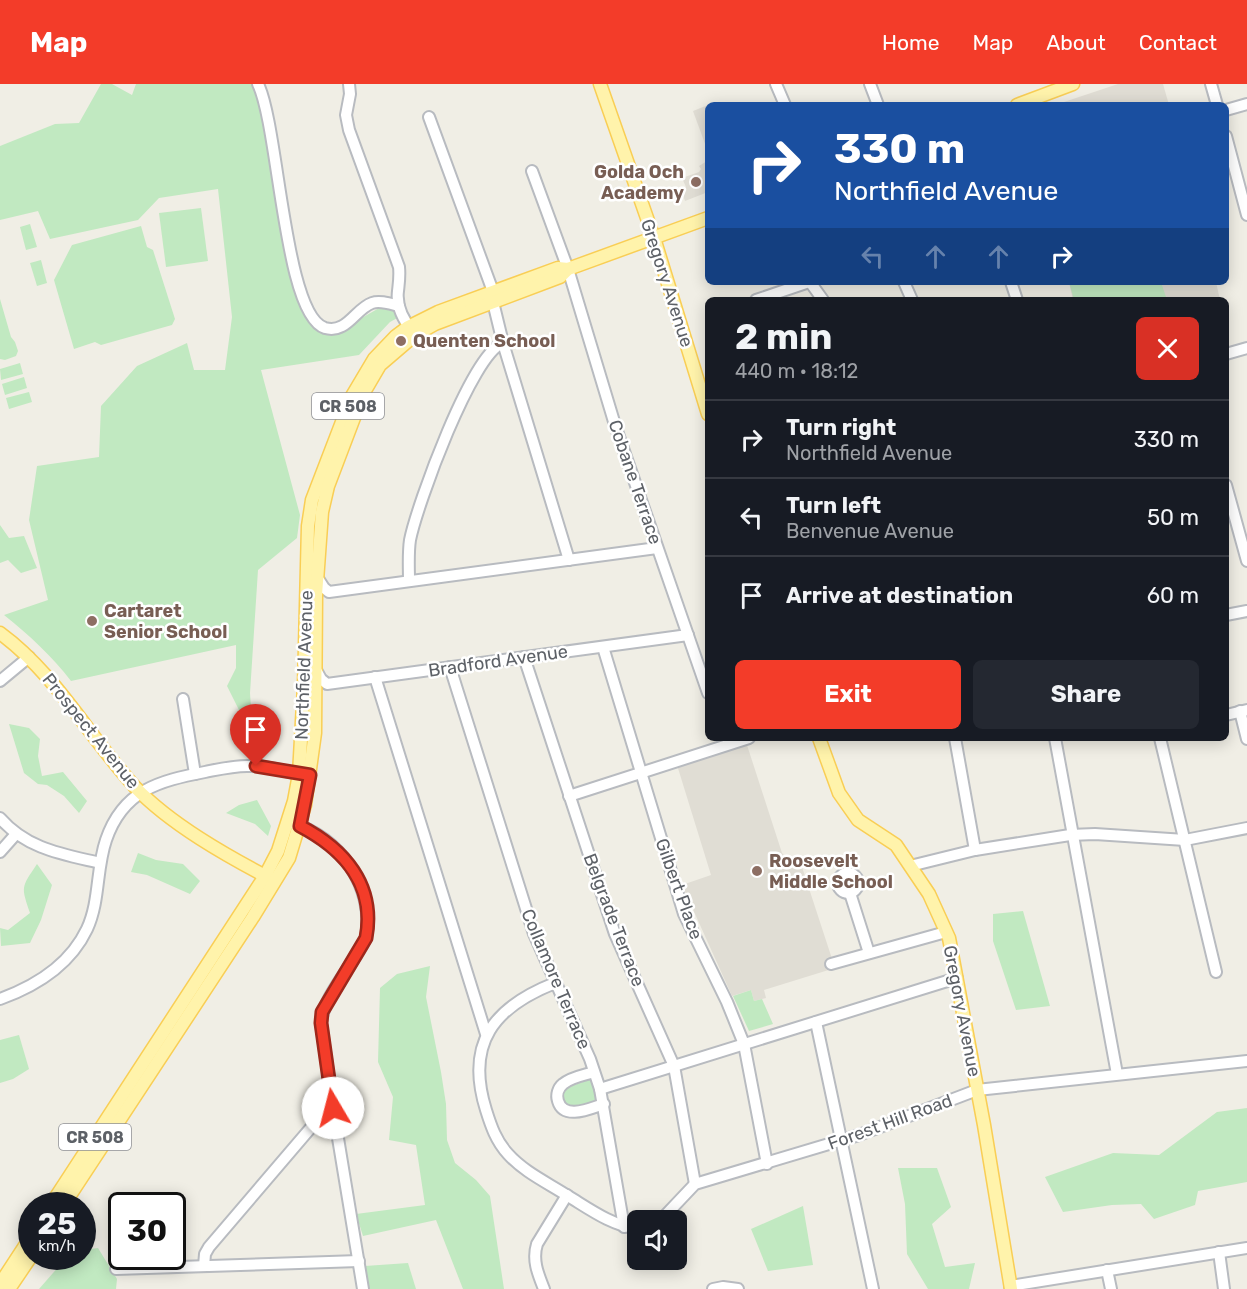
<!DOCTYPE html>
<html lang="en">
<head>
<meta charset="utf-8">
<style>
	:root { --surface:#171b24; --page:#242831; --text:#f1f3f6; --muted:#9ea1a6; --line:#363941; --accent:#f33c29 }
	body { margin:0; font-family:Rubik,sans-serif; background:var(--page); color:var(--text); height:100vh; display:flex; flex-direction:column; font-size:22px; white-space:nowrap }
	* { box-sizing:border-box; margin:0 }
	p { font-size:20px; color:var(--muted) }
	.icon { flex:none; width:33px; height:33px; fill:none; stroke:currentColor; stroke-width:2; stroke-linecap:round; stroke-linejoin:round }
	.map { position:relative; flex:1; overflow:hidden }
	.sheet { position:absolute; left:705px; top:213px; width:524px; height:444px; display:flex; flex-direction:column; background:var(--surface); border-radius:9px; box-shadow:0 3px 15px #0003 }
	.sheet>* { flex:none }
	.guide { position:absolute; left:705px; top:18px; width:524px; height:183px; border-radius:9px; box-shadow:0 3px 15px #0003; background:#1a4fa0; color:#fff; overflow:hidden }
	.tools { position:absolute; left:627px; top:1126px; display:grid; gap:12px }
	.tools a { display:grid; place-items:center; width:60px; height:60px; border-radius:9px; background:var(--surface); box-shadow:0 3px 15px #0003; font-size:30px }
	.speed { position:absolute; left:18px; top:1108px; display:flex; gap:12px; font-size:30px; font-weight:700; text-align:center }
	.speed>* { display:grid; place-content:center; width:78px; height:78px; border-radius:50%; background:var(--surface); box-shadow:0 3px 15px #0003; line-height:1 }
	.speed small { font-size:15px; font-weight:400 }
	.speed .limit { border:3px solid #111; border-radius:9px; background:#fff; color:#111 }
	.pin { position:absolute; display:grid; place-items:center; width:51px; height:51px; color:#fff; margin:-62px -26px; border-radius:50% 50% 50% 0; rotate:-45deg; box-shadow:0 0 6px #0007 }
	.pin .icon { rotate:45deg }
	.me { position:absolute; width:66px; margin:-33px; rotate:352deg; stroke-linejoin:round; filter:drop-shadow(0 0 4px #0008) }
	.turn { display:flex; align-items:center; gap:21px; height:126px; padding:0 30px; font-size:27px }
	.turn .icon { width:78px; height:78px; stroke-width:2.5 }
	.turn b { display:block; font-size:42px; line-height:51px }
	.lanes { display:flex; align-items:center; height:57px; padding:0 30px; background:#0003; justify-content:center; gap:30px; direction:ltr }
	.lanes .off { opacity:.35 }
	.round { display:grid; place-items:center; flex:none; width:63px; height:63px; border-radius:9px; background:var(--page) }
	.headline { display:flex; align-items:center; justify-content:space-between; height:102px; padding:0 30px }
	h1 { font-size:36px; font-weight:700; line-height:45px }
	.primary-button { display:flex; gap:12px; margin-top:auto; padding:12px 30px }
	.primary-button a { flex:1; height:69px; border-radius:9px; background:var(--accent); color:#fff; font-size:24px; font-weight:700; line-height:69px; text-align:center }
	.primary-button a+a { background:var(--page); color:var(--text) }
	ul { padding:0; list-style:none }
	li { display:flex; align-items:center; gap:18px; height:78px; padding:0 30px; border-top:2px solid var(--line) }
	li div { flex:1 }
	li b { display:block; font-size:22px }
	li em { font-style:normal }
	header { display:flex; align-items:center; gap:36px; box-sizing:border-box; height:84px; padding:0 30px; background:var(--accent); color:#fff }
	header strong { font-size:28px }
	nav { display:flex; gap:33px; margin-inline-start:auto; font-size:21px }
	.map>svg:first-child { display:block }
	.education { fill:#e0ddd4 }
	.green { fill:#c1e9c1 }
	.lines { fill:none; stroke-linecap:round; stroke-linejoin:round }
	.minor-casing { stroke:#b8bbc0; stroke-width:14 }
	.major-casing { stroke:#f9ce55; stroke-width:15 }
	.minor { stroke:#fff; stroke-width:10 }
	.major { stroke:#fff3ab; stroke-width:12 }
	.route-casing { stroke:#9e271b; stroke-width:15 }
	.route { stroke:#f33c29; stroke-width:10 }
	.education-dot { fill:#8d6e63; stroke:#fff; stroke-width:2 }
	.labels { text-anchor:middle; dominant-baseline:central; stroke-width:5; stroke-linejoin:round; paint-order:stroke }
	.shield { fill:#fff; stroke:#8e9095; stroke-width:1.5 }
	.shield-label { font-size:16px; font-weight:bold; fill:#5d6167 }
	.education-label { font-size:18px; font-weight:bold; fill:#785e54; stroke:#fff; text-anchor:start }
	.street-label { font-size:18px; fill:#5d6167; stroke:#fff }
</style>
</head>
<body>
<header>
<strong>Map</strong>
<nav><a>Home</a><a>Map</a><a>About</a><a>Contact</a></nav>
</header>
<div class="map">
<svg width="1247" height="1205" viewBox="0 0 1247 1205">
	<rect width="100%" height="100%" fill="#f0eee5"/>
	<g class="education">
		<path d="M1118 0H1163L1169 21H1055Z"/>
		<path d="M708 21V68L693 27Z"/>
		<path d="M707 77 708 108 685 117 681 105 686 103 682 94 699 88 701 85 699 82Z"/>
		<path d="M1069 198H1216L1220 216H1073Z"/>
		<path d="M747 661 782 769 788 776 802 783 835 884 764 906 766 914 754 917 751 906 732 912 682 801 711 791 677 681Z"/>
	</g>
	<g class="green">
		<path d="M101 0H112L132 11 136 0H260L306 232 318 243 337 248 388 219 401 232 390 238 359 271 261 286 300 431 297 454 258 486 250 609 251 624 266 626 270 641 267 652 264 673 253 670 245 638 227 602 236 584V561L71 597C52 572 29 551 4 531L48 516 29 436 37 382 99 373 101 322 137 282 187 259 194 286H225L232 233 218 105 159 114 138 136 50 155 38 127 0 136V62L55 40 79 39Z"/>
		<path d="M201 124 208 177 166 183 159 129Z"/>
		<path d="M30 140 37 163 26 166 20 143Z"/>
		<path d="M141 142 147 163 153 166 175 235 172 241 101 261 95 258 74 265 54 196 72 161Z"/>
		<path d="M41 176 47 199 37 202 30 179Z"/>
		<path d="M1069 198H1161L1167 216H1074Z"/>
		<path d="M0 215 11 253 15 258 18 267 16 272 5 276 0 275Z"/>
		<path d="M20 279 23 290 1 296 0 285Z"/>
		<path d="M24 293 27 304 5 311 2 300Z"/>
		<path d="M29 308 32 318 9 325 6 314Z"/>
		<path d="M0 441 9 454 24 452 37 484 21 489 8 476 0 479Z"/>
		<path d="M9 640 29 644 40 655 38 672 42 692 63 688 87 717 79 729 64 712 47 701 38 700 24 689Z"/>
		<path d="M257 716 271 742 268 752 255 740 226 729 239 721Z"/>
		<path d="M138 769 156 776 183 780 200 797 190 810 147 791 131 788Z"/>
		<path d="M37 780 52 801 41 836 30 859 1 862 0 844 8 846 30 829C21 802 21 804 37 780Z"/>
		<path d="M1023 827 1050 922 1016 926 993 857V830Z"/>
		<path d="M430 882 426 913 441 988 446 1020 447 1056 455 1079 476 1096 490 1112 504 1205H463L436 1136 363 1152 356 1130 425 1121 416 1061 389 1056 393 1013 378 978 380 904 397 890Z"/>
		<path d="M751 906 754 917 762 915 773 940 749 947 733 912Z"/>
		<path d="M19 951 29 985 13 995 0 999V956Z"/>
		<path d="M591 995 594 996 598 1017C586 1021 551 1032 566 1004Z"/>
		<path d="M1247 1024V1098L1198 1107 1195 1121 1154 1135 1141 1120 1112 1121 1063 1128 1045 1093 1113 1069 1159 1071 1217 1028Z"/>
		<path d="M898 1084H937L951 1123 932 1140 945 1183 975 1179 969 1205H928L907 1170 905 1120Z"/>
		<path d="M803 1122 813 1181 768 1187 751 1145Z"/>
		<path d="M98 1164 117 1195 116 1205H39L67 1173H82L83 1166Z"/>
		<path d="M408 1179 416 1205H367L365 1182Z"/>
	</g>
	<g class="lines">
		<defs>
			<g id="minor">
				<path d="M258 0C279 43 284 231 325 244 347 250 355 225 372 219 380 216 391 220 399 222"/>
				<path d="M349 0 350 10 346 31 349 46 399 183C400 192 399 198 398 207 396 222 404 237 413 248"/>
				<path d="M776 0 785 21"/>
				<path d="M870 0 878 21"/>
				<path d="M1211 0 1217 21"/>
				<path d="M1226 26 1247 20"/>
				<path d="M429 33 491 202 493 218 503 259 569 476"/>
				<path d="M1226 52 1247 131"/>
				<path d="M532 87 568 185 615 341 708 609"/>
				<path d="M810 198 823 216"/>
				<path d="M904 198 912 216"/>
				<path d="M1011 198 1017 216"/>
				<path d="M756 216 809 198"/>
				<path d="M1226 270 1247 264"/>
				<path d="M1226 401 1247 477"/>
				<path d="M317 493 324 504 329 508 657 464"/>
				<path d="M409 497C409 484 408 469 410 456 417 421 472 269 503 259"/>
				<path d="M1226 531 1247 527"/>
				<path d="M603 563 684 830 727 918 744 960 767 1080"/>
				<path d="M524 573 615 850 674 982 695 1100"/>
				<path d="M450 583 534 850 590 975 600 1005 624 1143"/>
				<path d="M315 584 321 595 327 600 688 551"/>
				<path d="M375 593 486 950"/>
				<path d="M0 597 29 573"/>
				<path d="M183 615 195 690"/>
				<path d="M1240 627 1247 655"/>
				<path d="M1226 631 1247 626"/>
				<path d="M955 654 975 766"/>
				<path d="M1055 654 1117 990"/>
				<path d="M1160 654 1216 888"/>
				<path d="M569 712 749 654"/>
				<path d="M0 734C27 765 62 770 100 779"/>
				<path d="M291 739C340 752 375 804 366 854 354 881 324 910 321 939L333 1024 363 1205"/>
				<path d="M0 768 16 750"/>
				<path d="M910 782 975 766 1070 751 1095 750 1185 756 1247 744"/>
				<circle cx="848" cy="799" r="10"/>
				<path d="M850 809 869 869"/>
				<path d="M831 880 946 848"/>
				<path d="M555 899C494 923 465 959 486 1026 491 1042 496 1057 508 1070 524 1088 548 1099 568 1112 591 1126 611 1141 638 1145"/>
				<path d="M0 915C36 902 70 881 87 845 100 817 96 785 106 756 123 706 159 697 205 688 220 685 236 681 251 682 268 682 287 688 305 691"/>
				<path d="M816 938 873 1205"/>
				<path d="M594 988C585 991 571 993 563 1000 558 1004 556 1011 558 1017 564 1037 591 1024 604 1020"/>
				<path d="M600 1005 957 894"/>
				<path d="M660 1137 695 1100 859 1051 977 1006 1247 977"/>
				<path d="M1219 1168 1224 1205"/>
				<path d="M204 1182 205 1170 209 1163 332 1019"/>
				<path d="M116 1185 359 1177"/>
				<path d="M1107 1186 1111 1205"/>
				<path d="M1010 1202 1247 1164"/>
				<path d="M544 1205C538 1190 532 1176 537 1160L567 1111"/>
				<path d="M713 1205 723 1203 738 1205"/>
			</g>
			<g id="major">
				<path d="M600 0 654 154 708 330"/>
				<path d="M1017 21 1073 0"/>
				<path d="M0 549C56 590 89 653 135 703 170 740 227 772 271 795"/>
				<path d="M819 654 839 709 858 736 896 761 929 810 949 854 984 1041 1011 1205"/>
				<path d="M50 1122 265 792 278 767 294 717 299 690 304 602 308 442 312 416 352 312 374 275 396 252 408 243 438 228 558 184 568 185"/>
				<path d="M63 1122 253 833 289 774 305 721 315 649 316 511 322 428 328 402 363 310 380 281 415 251 435 240 560 193 568 185 708 134"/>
				<path d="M0 1200 32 1151"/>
				<path d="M9 1205 32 1171"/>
			</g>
		</defs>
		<use href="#minor" class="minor-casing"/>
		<use href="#major" class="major-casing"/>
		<use href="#minor" class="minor"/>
		<use href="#major" class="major"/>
	</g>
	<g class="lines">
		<defs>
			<path id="route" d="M256 682 310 691 300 742C344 765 376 801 366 854L322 928 321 939 333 1024"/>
		</defs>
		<use href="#route" class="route-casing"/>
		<use href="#route" class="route"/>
	</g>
	<g class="education-dot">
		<circle cx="696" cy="98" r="6"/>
		<circle cx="401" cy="257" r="6"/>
		<circle cx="92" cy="537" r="6"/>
		<circle cx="757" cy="787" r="6"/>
	</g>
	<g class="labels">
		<g class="shield">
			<rect x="312" y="309" width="72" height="26" rx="4.5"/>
			<rect x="59" y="1040" width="72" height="26" rx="4.5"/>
		</g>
		<g class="shield-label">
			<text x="348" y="322">CR 508</text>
			<text x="95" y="1053">CR 508</text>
		</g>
		<g class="education-label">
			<text x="684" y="88" text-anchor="end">Golda Och<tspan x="684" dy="21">Academy</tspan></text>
			<text x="413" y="257">Quenten School</text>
			<text x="104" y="527">Cartaret<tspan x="104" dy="21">Senior School</tspan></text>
			<text x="769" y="777">Roosevelt<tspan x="769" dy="21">Middle School</tspan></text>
		</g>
		<g class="street-label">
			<text transform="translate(667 199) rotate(72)">Gregory Avenue</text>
			<text transform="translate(635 398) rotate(71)">Cobane Terrace</text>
			<text transform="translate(498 577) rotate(-8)">Bradford Avenue</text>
			<text transform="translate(304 581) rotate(-88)">Northfield Avenue</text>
			<text transform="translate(91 647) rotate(51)">Prospect Avenue</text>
			<text transform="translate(679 805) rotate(70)">Gilbert Place</text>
			<text transform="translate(614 836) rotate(69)">Belgrade Terrace</text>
			<text transform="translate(556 895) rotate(67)">Collamore Terrace</text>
			<text transform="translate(962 927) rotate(79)">Gregory Avenue</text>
			<text transform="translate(890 1038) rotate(-20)">Forest Hill Road</text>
		</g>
	</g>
</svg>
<div class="tools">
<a><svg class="icon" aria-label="sound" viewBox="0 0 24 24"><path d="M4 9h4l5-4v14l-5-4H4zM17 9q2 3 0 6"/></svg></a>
</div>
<div class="speed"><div>25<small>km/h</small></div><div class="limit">30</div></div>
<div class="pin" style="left:256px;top:682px;background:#d93025"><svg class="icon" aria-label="arrive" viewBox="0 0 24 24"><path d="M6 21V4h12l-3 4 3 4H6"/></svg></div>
<svg class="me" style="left:333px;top:1024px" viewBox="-20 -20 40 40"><circle r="19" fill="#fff"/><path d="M0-13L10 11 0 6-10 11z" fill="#f33c29"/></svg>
<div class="guide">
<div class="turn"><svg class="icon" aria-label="right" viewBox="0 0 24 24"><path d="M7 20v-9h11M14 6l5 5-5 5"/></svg><div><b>330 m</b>Northfield Avenue</div></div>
<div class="lanes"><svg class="icon off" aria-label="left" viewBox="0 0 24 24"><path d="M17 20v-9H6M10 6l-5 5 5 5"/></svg><svg class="icon off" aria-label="ahead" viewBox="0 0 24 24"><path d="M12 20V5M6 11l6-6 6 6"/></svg><svg class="icon off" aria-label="ahead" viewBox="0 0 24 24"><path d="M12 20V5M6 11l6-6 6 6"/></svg><svg class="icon" aria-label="right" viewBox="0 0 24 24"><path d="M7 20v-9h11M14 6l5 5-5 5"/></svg></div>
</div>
<section class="sheet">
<div class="headline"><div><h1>2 min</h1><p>440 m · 18:12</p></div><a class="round" style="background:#d93025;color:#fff"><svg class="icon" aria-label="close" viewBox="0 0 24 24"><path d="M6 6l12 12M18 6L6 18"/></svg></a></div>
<ul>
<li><svg class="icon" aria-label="right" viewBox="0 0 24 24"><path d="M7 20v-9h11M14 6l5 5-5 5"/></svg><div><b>Turn right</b><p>Northfield Avenue</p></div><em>330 m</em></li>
<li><svg class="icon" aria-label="left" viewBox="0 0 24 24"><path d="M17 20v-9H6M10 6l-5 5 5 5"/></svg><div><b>Turn left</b><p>Benvenue Avenue</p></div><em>50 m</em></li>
<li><svg class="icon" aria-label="arrive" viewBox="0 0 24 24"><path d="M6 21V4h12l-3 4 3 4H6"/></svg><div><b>Arrive at destination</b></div><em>60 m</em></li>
</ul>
<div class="primary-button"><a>Exit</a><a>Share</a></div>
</section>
</div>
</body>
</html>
